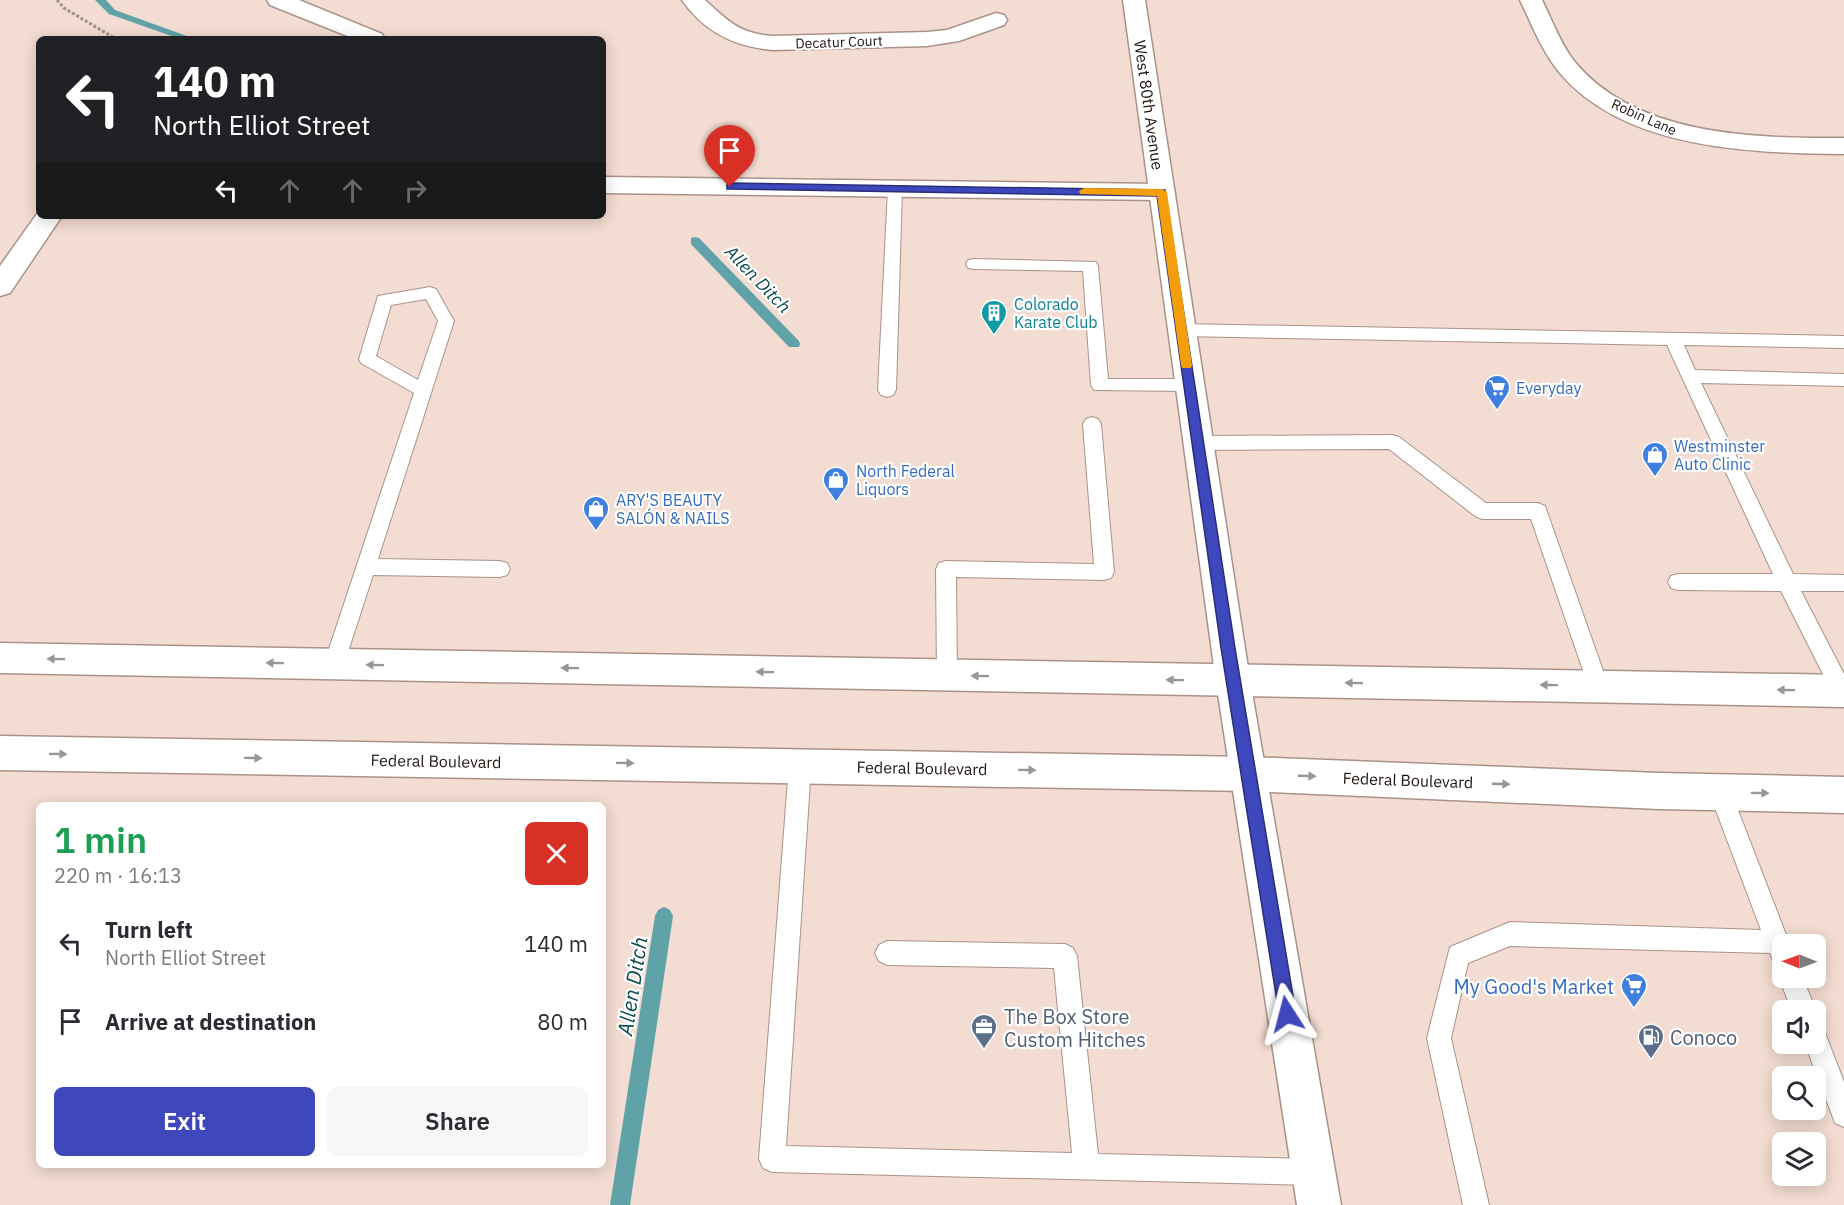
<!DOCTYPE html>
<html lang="en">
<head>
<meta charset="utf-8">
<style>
	:root { --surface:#fff; --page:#f7f7f7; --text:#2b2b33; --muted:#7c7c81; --accent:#3e47bb }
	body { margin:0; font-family:"IBM Plex Sans",sans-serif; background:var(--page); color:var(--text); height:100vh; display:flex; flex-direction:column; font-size:22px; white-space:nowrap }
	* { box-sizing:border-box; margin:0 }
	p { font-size:20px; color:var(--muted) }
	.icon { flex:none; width:33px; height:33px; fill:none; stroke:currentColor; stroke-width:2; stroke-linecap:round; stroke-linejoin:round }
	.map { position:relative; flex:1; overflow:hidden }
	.side { position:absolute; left:36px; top:802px; width:570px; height:366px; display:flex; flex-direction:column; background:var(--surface); border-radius:9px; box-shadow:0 3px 15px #0003 }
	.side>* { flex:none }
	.banner { position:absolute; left:36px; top:36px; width:570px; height:183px; border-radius:9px; box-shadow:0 3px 15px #0003; background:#202124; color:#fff; overflow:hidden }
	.needle { width:39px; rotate:271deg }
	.controls { position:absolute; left:1772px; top:934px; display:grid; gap:12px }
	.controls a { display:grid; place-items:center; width:54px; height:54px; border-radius:9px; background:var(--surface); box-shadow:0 3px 15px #0003; font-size:30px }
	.pin { position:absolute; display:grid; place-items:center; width:51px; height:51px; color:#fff; margin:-62px -26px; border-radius:50% 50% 50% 0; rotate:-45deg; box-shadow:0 0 6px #0007 }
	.pin .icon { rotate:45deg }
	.me { position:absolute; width:66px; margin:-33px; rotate:351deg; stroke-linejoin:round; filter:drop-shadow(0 0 4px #0008) }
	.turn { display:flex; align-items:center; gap:21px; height:126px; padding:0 18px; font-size:27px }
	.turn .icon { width:78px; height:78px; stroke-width:2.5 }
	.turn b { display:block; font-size:42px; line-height:51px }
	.lanes { display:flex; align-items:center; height:57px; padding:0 18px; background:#0003; justify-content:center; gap:30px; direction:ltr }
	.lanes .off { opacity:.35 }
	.round { display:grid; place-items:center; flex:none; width:63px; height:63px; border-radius:9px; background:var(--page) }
	.summary { display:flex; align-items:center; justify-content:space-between; height:102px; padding:0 18px }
	h1 { font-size:36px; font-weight:600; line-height:45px; color:#1e9e55 }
	.cta { display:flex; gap:12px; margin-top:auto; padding:12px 18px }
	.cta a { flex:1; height:69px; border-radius:9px; background:var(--accent); color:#fff; font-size:24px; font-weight:600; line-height:69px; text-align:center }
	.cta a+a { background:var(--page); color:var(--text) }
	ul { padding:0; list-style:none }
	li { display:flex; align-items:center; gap:18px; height:78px; padding:0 18px }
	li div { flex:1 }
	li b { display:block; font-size:22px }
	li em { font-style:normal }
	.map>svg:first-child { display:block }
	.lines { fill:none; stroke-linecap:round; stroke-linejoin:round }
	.stream { fill:#5fa3a9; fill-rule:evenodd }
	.lane-casing { stroke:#a99389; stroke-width:2 }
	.street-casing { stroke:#a99389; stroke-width:3 }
	.secondary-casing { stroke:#a99389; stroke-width:3 }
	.primary-casing { stroke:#a99389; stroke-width:3 }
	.path { stroke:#a08f86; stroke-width:3; stroke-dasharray:3 2; stroke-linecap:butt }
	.lane { fill:#fff; fill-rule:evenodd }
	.street { fill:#fff; fill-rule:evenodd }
	.secondary { fill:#fff; fill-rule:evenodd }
	.primary { fill:#fff; fill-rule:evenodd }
	.oneway { fill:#999694 }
	.route { fill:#3e47bb; stroke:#282e7a; stroke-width:1.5 }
	.slow { fill:#f59e0b }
	.labels { text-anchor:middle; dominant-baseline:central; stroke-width:4.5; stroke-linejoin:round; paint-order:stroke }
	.far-street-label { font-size:14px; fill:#1d1511; stroke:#fff }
	.street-label { font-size:16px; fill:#1d1511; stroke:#fff }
	.culture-label { font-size:16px; fill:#0d838f; stroke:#fff; text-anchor:start }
	.shop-label { font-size:16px; fill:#366cbe; stroke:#fff; text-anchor:start }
	.water-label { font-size:18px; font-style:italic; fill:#0a4a4f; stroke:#fff }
	.near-shop-label { font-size:20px; fill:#366cbe; stroke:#fff; text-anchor:end }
	.near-service-label { font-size:20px; fill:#4e5e75; stroke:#fff; text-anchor:start }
	.near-water-label { font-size:21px; font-style:italic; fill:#0a4a4f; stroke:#fff }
</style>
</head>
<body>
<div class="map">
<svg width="1844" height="1205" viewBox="0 0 1844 1205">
	<rect width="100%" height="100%" fill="#f3dcd1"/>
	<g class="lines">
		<g class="stream">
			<path d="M95 0H106L115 10 195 39H180L109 14Z"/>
			<path d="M695 237 699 238 799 341 800 344 799 347H789L691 244V238Z"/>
			<path d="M664 907 670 910 673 916 630 1205H610L655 916 658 910Z"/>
		</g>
		<defs>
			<g id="lane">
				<path d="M895 184 902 189 896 390 893 395 887 397 881 395 878 390 888 189Z"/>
				<path d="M974 259 1096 262 1098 266 1108 379H1189L1195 380 1198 385 1195 390 1189 391 1094 390 1091 385 1083 271 974 269 968 268 966 264 968 260Z"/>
				<path d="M430 287 436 289 454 321 378 559 500 561 507 563 510 569 507 575 500 577 373 575 344 664 341 670 334 673 327 670 324 664 414 393 361 363 359 359 378 296ZM426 299 438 321 418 380 376 356 391 305Z"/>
				<path d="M1182 324 1844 336V348L1684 345 1695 370 1844 374V386L1701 383 1793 574 1844 575V591H1801L1844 674V700L1835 698 1781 591 1678 590 1671 588 1668 582 1671 576 1678 574H1773L1667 345 1182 336 1176 334 1174 330 1176 326Z"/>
				<path d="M1092 417 1098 419 1101 424 1114 572 1111 578 1104 580 956 577 957 676 954 682 947 685 940 682 937 676 936 569 939 563 946 561 1094 564 1083 424 1086 419Z"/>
				<path d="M1393 435 1399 437 1486 503H1538L1545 506 1608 685 1605 692 1598 694 1591 692 1588 685 1531 519H1482L1475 516 1389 449 1198 450 1192 448 1189 443 1192 438 1198 436Z"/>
				<path d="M800 756 808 759 811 766 786 1146 1072 1153 1054 968 887 965 879 961 875 953 879 945 887 941 1065 944 1073 948 1077 956 1098 1154 1313 1159 1322 1163 1326 1172 1322 1181 1313 1185 772 1172 763 1168 759 1159 789 766 792 759Z"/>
				<path d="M1720 782 1728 785 1731 792 1790 945H1782V963L1773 960 1770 953 1510 946 1468 963 1451 1038 1489 1205H1463L1427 1038 1450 947 1510 922 1761 930 1709 792 1712 785Z"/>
				<path d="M1782 971V978H1803L1816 1011 1815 1014V1011H1792L1779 978Z"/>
				<path d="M1815 1027 1824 1030 1844 1082V1127L1835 1123 1805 1044H1815Z"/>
			</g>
			<g id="street">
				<path d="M267 0H299L382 34 385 39H355L270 5Z"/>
				<path d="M682 0H705C728 21 740 34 773 36L927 32 947 30 996 13 1004 15 1007 20 1004 25 959 41 927 46 773 50C735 47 704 32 682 0Z"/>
				<path d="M1520 0H1542C1552 20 1560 43 1574 61 1636 137 1755 138 1844 138V154C1752 153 1624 150 1559 72 1542 51 1532 25 1520 0Z"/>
				<path d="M603 177 1162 184 1171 186 1175 192 1171 198 1162 200 603 193Z"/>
				<path d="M39 211V216H62L10 293 0 296V266Z"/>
			</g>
			<path id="secondary" d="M1123 0H1145L1250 681 1341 1205H1297L1216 681Z"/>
			<g id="primary">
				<path d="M0 643 1844 675V707L0 673Z"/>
				<path d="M0 736 1248 757 1659 773 1844 777V813L1659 809 1248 791 0 770Z"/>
			</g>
		</defs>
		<use href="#lane" class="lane-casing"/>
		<use href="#street" class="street-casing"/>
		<use href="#secondary" class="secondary-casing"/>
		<use href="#primary" class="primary-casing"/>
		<path class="path" d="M57 0 64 8 116 39"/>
		<use href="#lane" class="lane"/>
		<use href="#street" class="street"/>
		<use href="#secondary" class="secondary"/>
		<use href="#primary" class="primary"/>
	</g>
	<defs><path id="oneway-solid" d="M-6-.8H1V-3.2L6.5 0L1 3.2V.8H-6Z" transform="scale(1.5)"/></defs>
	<g class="oneway">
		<use href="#oneway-solid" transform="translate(56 659) rotate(-179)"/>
		<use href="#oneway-solid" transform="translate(275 663) rotate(-179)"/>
		<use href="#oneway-solid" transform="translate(375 665) rotate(-179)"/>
		<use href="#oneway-solid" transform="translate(570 668) rotate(-179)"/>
		<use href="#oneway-solid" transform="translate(765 672) rotate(-179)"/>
		<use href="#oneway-solid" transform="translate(980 676) rotate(-179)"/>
		<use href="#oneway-solid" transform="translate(1175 680) rotate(-179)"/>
		<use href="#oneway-solid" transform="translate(1354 683) rotate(-179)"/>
		<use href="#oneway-solid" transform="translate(1549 685) rotate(-179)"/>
		<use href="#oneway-solid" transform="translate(1786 690) rotate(-179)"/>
		<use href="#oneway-solid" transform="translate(58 754) rotate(1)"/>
		<use href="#oneway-solid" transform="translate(253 758) rotate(1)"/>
		<use href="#oneway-solid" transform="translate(625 763) rotate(1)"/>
		<use href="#oneway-solid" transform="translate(1027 770) rotate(1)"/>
		<use href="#oneway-solid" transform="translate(1307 776) rotate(2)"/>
		<use href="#oneway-solid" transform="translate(1501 784) rotate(2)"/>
		<use href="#oneway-solid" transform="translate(1760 793) rotate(1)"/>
	</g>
	<path class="route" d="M730 183 1165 190 1235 648 1296 1014 1293 1020 1287 1022 1281 1020 1279 1014 1221 648 1157 196 727 189V184Z"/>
	<path class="slow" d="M1084 188 1162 189 1167 192 1192 365 1191 368H1182L1181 365 1157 196 1080 194 1079 191Z"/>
	<defs>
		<symbol id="building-pin" viewBox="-11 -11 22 30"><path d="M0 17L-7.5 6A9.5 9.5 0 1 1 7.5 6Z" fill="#0f9aa8" stroke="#fff"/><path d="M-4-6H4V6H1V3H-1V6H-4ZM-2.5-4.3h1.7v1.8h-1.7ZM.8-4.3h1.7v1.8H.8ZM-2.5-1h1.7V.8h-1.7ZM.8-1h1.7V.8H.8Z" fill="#fff"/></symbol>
		<symbol id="supermarket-pin" viewBox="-11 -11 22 30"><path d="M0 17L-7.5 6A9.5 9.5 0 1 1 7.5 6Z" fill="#3f7fe0" stroke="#fff"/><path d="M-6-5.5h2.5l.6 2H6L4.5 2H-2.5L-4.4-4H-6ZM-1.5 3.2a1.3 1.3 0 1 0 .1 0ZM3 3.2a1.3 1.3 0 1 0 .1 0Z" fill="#fff"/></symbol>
		<symbol id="shop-pin" viewBox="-11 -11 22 30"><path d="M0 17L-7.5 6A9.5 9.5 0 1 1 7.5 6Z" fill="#3f7fe0" stroke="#fff"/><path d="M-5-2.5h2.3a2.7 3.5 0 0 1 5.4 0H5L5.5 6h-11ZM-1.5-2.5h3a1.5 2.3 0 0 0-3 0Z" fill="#fff"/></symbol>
		<symbol id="office-pin" viewBox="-11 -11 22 30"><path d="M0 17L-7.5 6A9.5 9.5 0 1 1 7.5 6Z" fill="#5c6f8a" stroke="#fff"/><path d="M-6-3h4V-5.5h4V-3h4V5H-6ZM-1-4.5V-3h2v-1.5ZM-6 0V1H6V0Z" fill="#fff"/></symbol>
		<symbol id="fuel-pin" viewBox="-11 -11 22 30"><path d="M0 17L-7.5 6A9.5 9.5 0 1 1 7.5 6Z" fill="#5c6f8a" stroke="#fff"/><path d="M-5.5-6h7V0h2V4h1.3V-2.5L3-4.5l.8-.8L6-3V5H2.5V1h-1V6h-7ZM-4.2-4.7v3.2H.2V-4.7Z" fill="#fff"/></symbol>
	</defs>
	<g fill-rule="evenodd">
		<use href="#building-pin" x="979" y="298" width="30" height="40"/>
		<use href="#supermarket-pin" x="1482" y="373" width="30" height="40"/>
		<use href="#shop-pin" x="1640" y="440" width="30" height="40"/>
		<use href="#shop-pin" x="821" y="465" width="30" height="40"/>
		<use href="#shop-pin" x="581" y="494" width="30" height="40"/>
		<use href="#supermarket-pin" x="1619" y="971" width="30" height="40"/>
		<use href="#office-pin" x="969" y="1012" width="30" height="40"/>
		<use href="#fuel-pin" x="1636" y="1022" width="30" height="40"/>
	</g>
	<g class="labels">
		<g class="far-street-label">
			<text transform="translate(839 42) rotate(-2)">Decatur Court</text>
			<text transform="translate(1644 117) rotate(24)">Robin Lane</text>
		</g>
		<g class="street-label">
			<text transform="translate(1149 105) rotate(82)">West 80th Avenue</text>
			<text transform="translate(436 761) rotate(1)">Federal Boulevard</text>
			<text transform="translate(922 768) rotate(1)">Federal Boulevard</text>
			<text transform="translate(1408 780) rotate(2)">Federal Boulevard</text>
		</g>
		<g class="culture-label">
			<text x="1014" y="304">Colorado<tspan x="1014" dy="18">Karate Club</tspan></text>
		</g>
		<g class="shop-label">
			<text x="1516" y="388">Everyday</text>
			<text x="1674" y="446">Westminster<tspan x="1674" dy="18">Auto Clinic</tspan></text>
			<text x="856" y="471">North Federal<tspan x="856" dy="18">Liquors</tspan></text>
			<text x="616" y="500">ARY'S BEAUTY<tspan x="616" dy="18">SALÓN &amp; NAILS</tspan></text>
		</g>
		<g class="water-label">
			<text transform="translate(758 279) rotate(46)">Allen Ditch</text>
		</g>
		<g class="near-shop-label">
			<text x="1614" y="986">My Good's Market</text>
		</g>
		<g class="near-service-label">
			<text x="1004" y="1016">The Box Store<tspan x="1004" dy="23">Custom Hitches</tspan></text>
			<text x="1670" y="1037">Conoco</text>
		</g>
		<g class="near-water-label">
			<text transform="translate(632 986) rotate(-81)">Allen Ditch</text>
		</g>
	</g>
</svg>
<div class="controls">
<a><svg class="needle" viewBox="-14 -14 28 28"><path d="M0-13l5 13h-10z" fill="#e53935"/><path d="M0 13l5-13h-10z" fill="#7c7c81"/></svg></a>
<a><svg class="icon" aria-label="sound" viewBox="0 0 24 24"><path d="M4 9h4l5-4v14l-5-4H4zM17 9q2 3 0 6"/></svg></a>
<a><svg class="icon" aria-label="search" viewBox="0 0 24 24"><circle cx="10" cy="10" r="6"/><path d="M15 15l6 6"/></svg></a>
<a><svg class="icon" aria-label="layers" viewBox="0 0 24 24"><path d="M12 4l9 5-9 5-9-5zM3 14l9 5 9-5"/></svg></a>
</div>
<div class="pin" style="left:730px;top:187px;background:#d93025"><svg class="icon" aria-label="arrive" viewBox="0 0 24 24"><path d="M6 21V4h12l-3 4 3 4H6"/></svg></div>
<svg class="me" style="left:1287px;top:1014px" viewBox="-20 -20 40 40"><path d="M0-17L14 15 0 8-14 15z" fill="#3e47bb" stroke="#fff" stroke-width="4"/></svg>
<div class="banner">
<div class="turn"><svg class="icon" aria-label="left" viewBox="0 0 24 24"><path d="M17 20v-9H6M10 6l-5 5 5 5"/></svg><div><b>140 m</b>North Elliot Street</div></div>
<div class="lanes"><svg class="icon" aria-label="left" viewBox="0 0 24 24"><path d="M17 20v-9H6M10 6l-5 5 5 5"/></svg><svg class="icon off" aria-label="ahead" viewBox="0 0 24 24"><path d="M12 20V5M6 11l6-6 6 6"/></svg><svg class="icon off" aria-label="ahead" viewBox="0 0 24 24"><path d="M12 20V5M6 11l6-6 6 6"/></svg><svg class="icon off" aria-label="right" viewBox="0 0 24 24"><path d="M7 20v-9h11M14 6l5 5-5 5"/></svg></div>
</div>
<section class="side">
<div class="summary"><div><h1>1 min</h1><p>220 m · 16:13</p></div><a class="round" style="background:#d93025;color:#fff"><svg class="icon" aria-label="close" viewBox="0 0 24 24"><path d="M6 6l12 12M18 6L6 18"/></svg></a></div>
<ul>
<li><svg class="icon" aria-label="left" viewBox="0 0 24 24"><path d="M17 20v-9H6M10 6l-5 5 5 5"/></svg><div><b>Turn left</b><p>North Elliot Street</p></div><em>140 m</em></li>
<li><svg class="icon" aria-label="arrive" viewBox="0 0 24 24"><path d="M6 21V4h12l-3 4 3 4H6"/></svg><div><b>Arrive at destination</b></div><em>80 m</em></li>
</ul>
<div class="cta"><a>Exit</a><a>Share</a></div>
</section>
</div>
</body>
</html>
